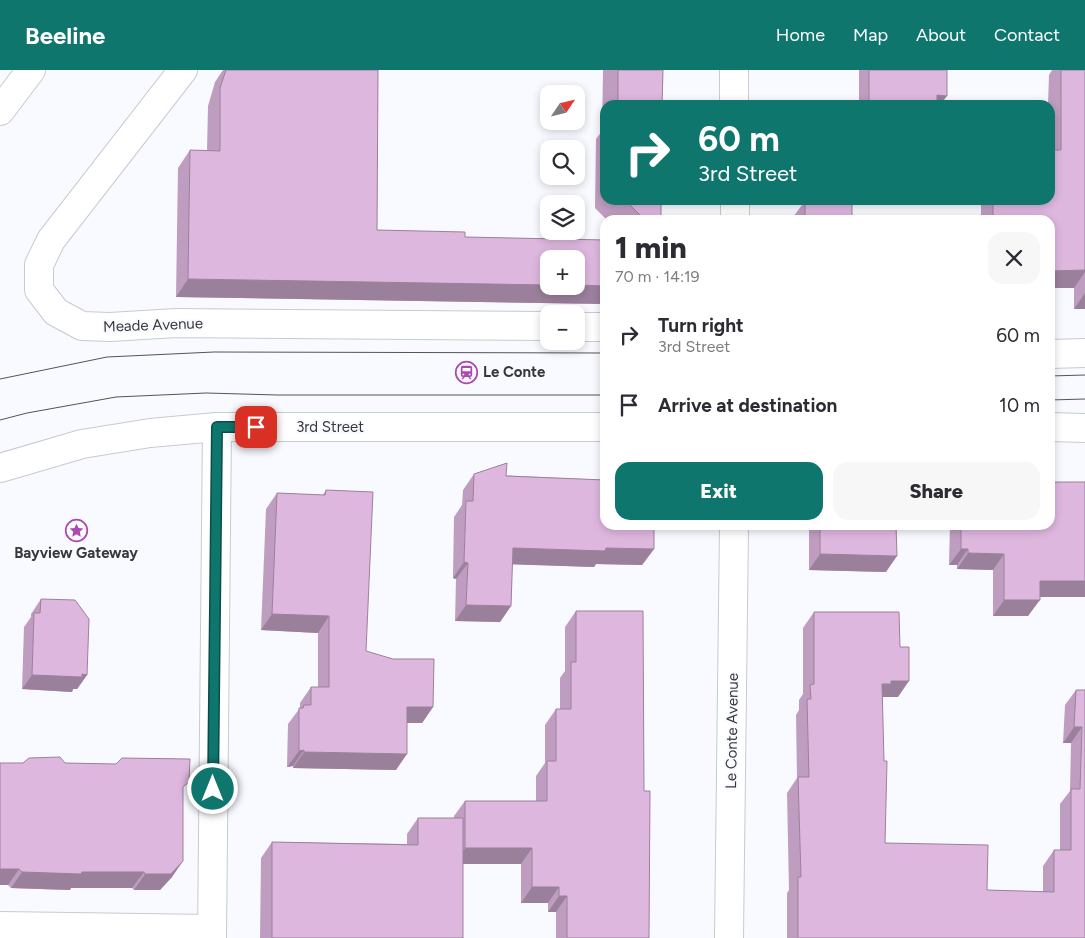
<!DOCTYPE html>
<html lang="en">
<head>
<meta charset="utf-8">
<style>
	:root { --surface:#fff; --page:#f7f7f7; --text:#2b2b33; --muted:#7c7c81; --accent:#0f766e }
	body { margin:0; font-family:Figtree,sans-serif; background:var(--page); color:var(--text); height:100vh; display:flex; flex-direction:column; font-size:19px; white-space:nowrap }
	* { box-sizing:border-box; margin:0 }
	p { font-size:16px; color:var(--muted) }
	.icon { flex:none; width:28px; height:28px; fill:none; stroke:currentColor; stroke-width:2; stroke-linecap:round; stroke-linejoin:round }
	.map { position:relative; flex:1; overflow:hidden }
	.sheet { position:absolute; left:600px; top:145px; width:455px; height:315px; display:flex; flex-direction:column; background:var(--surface); border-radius:15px; box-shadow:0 2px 8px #0003 }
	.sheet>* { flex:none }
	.hud { position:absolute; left:600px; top:30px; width:455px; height:105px; border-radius:15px; box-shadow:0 2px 8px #0003; background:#0f766e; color:#fff; overflow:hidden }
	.needle { width:32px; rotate:55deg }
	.buttons { position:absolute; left:540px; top:15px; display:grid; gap:10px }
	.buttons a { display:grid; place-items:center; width:45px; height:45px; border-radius:10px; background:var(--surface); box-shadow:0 2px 8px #0003; font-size:25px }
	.pin { position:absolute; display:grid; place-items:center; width:42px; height:42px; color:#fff; margin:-21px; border-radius:10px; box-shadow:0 2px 8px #0006 }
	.me { position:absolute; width:55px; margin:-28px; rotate:0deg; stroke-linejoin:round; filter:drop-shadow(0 0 4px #0008) }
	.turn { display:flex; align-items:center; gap:18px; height:105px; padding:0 15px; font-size:22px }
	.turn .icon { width:65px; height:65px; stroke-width:2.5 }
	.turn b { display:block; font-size:35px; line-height:42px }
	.round { display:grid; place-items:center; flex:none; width:52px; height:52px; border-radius:15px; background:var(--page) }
	.head { display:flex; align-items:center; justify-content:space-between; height:85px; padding:0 15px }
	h1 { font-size:30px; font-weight:800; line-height:38px }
	.cta { display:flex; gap:10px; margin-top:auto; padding:10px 15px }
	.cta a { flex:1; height:58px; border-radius:15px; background:var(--accent); color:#fff; font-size:20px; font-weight:800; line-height:58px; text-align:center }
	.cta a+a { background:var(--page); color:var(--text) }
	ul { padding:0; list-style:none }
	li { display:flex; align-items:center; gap:15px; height:70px; padding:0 15px }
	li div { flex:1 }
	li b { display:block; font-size:19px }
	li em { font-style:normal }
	header { display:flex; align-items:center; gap:30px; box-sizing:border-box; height:70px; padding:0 25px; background:var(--accent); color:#fff }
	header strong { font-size:24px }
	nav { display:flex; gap:28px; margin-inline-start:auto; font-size:18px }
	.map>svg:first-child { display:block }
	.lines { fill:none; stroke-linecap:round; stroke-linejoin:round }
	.minor-casing { stroke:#c9cad2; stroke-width:30 }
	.primary-casing { stroke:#c9cad2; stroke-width:30 }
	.motorway-casing { stroke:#c9cad2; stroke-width:30 }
	.minor { stroke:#fff; stroke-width:28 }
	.primary { stroke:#fff; stroke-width:28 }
	.motorway { stroke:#fff; stroke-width:28 }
	.tram { stroke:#535457; stroke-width:1 }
	.wall { fill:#bf9dc0 }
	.shaded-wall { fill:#9b809c }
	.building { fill:#deb7df; stroke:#9b809c }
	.route-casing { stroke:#0a4d48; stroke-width:12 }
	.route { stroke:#0f766e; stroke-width:9 }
	.labels { text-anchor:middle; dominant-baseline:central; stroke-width:4; stroke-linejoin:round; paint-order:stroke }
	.street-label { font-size:15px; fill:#37383b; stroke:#f9faff }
	.poi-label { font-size:15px; font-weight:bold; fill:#37383b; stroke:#f9faff; text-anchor:start }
</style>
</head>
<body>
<header>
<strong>Beeline</strong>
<nav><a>Home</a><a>Map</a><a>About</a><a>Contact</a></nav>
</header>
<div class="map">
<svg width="1085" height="868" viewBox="0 0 1085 868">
	<rect width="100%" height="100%" fill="#f9faff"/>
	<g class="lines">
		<defs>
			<g id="minor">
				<path d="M183 0 51 170 39 195V220L56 242 82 256 110 257 176 253 549 256"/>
				<path d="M734 0V35"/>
				<path d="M735 130V150"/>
				<path d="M576 257H605"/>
				<path d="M0 856 212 859"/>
				<path d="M212 868 217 357"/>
				<path d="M729 868 734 455"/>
			</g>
			<g id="primary">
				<path d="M1050 284 1085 283"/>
				<path d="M1050 357 1085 358"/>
				<path d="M0 398 82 374 150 363 217 357H605"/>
			</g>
			<path id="motorway" d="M0 41 31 0"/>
		</defs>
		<use href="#minor" class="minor-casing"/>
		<use href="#primary" class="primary-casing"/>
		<use href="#motorway" class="motorway-casing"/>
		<use href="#minor" class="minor"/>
		<use href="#primary" class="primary"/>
		<use href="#motorway" class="motorway"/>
		<g class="tram">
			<path d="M1050 306 1085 305"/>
			<path d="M0 309 107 287 214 282 605 283"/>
			<path d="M1050 330 1085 329"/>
			<path d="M0 350 27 343 116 327 206 323 277 325H605"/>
		</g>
	</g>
	<g class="wall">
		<path d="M223 0H378L377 160 465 167 605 170V234L176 227 178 98 190 80 207 81 208 36 215 12Z"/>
		<path d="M603 0H663L662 35H605V130H661V150H607L595 138 596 69 602 61Z"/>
		<path d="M859 0H947L940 35H859Z"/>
		<path d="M1052 0H1085V239H1074V218H1050V150H981V130H1050V35H1048L1049 5Z"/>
		<path d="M805 131 852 150H793V147Z"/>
		<path d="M474 404 603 410 605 408V455L654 479 642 495 596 494 594 497 512 494 511 536 500 552 455 551 456 509 453 508 454 447 462 435 463 420Z"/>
		<path d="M1085 412V527H1040L1028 546H993V500L957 499V495H949L950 455H1050Z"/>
		<path d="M326 420 366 581 433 637 422 653H407L396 700 293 698V696L287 697 288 654 300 638V633L311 617H318V563L261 560 266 439 277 423 323 425Z"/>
		<path d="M809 455H896L886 502 809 500Z"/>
		<path d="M41 529 87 605 77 619H73L72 622 22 619 24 557 31 547V544Z"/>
		<path d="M576 541 644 721 649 868H556V842H548V833H521V794H463V868H260L261 788 272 772 407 774V764L418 748H454V746L465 731H536V706L545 693V655L556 639H560V608L565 601V557Z"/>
		<path d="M814 542 898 627H882L885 773 987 820 1043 822V796L1054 780H1060V734L1070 721 1071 673H1063L1065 635 1076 620H1085V868H787V823L789 820 787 723 797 708 796 645 799 640V630L803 624V558Z"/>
		<path d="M0 693 116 694 183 721 172 807 160 820H134L132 818H71L70 820 11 818 8 815H0Z"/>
	</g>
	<g class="shaded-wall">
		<path d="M937 25 947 26 940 35H922Z"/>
		<path d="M1085 200V202L1074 218H1050V201Z"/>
		<path d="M188 209 549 215V216H576V215L605 216V234L176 227Z"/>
		<path d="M1085 223V239H1074Z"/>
		<path d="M513 478H606L654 479 642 495 596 494 594 497 501 494Z"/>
		<path d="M961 479H968L957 495H949Z"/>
		<path d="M968 483 1004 484 993 500 957 499Z"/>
		<path d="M820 484 897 486 886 502 809 500Z"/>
		<path d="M464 492 468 493 456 509 453 508Z"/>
		<path d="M1040 511H1085V527H1028Z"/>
		<path d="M1004 530H1040L1028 546H993Z"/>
		<path d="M466 535 511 536 500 552 455 551Z"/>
		<path d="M272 544 329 546 318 563 261 560Z"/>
		<path d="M32 605 82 604 87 605 77 619H73L72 622 22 619Z"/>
		<path d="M891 611H909L898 627H882V614Z"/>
		<path d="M407 637H433L422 653H396Z"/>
		<path d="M1074 657H1082L1071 673H1063Z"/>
		<path d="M304 680 293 696 287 697 299 681Z"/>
		<path d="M304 682 407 684 396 700 293 698Z"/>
		<path d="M465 778H532L521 794H454Z"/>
		<path d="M183 791 172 807 160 820H134L145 804Z"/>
		<path d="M0 799H19L8 815H0Z"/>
		<path d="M22 802H144L132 818H71L70 820 11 818Z"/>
		<path d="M532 817H559L548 833H521Z"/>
		<path d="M559 826H567L556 842H548Z"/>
	</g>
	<g class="building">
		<path d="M226 0H378L377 160 465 162V167L605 170V216L576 215V189H549V215L188 209 190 80 220 81V18Z"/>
		<path d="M618 0H663L662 35H618Z"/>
		<path d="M869 0H947V26L937 25V34H923V35H869Z"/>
		<path d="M1061 0H1085V200L1050 201V150H993V130H1050V80H1061Z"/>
		<path d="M625 130H661V150H645Z"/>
		<path d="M852 130V150H805V131Z"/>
		<path d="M507 393 506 406 605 410V455H654V479L606 478 605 481 513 478 511 536 466 535 468 493 464 492 466 431H473L474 404Z"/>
		<path d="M1050 412H1085V511H1040V530H1004V484L968 483V479H961V455H1050Z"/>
		<path d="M326 420 373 422 366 581 393 589H434L433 637H407V684L304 682V680L299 681V638H303L304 635H311V617H329V546L272 544 277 423 325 425Z"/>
		<path d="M820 455H896L897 486 820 484Z"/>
		<path d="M41 529 75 530 89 549 87 605 82 604V607L32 605 34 543H40Z"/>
		<path d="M576 541H643L644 721H650L649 868H567V826H559V817H532V778H465V731H547V691H556V639H571V592H576Z"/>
		<path d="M814 542H899L900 577H909V611H891V614H882L884 691H887L885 773 988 775 987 820 1054 822V780H1071V719H1080L1082 657H1074L1076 620H1085V868H798V807H801L798 707H809L807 629H811L810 615 814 614Z"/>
		<path d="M60 687 65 693 116 694 122 688 190 689 189 712 183 717V791L171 804H145L144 802H82L81 804 22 802 19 799H0V693H23L29 688Z"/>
		<path d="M418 748H463V868H272V772L418 775Z"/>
	</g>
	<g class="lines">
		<defs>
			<path id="route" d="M213 719 217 357H256"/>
		</defs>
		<use href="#route" class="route-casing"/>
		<use href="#route" class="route"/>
	</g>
	<defs>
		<symbol id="station-ring" viewBox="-11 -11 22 22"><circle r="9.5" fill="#f9faff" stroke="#aa49b0" stroke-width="1.5"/><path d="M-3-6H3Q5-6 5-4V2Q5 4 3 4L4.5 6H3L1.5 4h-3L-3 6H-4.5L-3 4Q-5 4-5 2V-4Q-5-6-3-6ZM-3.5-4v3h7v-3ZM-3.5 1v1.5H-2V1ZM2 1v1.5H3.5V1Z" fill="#aa49b0"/></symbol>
		<symbol id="sight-ring" viewBox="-11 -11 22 22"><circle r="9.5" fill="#f9faff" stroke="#aa49b0" stroke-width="1.5"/><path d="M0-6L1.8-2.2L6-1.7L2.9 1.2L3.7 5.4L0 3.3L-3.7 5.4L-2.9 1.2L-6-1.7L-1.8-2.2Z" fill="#aa49b0"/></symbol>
	</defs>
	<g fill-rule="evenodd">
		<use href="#station-ring" x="454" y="290" width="25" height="25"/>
		<use href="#sight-ring" x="64" y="448" width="25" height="25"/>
	</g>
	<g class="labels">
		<g class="street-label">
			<text transform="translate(153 255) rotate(-2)">Meade Avenue</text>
			<text x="330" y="357">3rd Street</text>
			<text transform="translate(732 661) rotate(-89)">Le Conte Avenue</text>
		</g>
		<g class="poi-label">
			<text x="483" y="302">Le Conte</text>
			<text x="76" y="483" text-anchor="middle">Bayview Gateway</text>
		</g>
	</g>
</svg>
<div class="buttons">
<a><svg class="needle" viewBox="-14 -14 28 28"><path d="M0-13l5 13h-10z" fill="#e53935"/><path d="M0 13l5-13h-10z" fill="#7c7c81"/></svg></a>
<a><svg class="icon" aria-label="search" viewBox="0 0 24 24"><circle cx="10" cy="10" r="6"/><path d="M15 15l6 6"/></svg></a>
<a><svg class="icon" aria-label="layers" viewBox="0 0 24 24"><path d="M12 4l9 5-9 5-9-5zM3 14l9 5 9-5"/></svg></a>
<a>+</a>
<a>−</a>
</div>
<div class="pin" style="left:256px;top:357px;background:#d93025"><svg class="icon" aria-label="arrive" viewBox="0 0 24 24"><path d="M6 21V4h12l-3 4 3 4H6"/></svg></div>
<svg class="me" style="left:213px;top:719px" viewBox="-20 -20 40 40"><circle r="17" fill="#0f766e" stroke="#fff" stroke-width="3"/><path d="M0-11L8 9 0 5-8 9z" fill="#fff"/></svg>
<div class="hud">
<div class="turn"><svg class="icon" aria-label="right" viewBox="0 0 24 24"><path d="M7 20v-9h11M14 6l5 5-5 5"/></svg><div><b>60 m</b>3rd Street</div></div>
</div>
<section class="sheet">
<div class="head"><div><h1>1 min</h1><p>70 m · 14:19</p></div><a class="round"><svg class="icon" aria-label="close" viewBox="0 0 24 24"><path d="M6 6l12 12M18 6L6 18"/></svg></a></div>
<ul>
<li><svg class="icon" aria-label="right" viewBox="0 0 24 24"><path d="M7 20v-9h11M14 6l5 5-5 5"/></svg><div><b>Turn right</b><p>3rd Street</p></div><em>60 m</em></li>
<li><svg class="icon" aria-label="arrive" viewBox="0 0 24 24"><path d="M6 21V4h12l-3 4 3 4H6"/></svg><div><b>Arrive at destination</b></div><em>10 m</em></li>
</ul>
<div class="cta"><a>Exit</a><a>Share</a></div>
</section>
</div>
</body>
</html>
